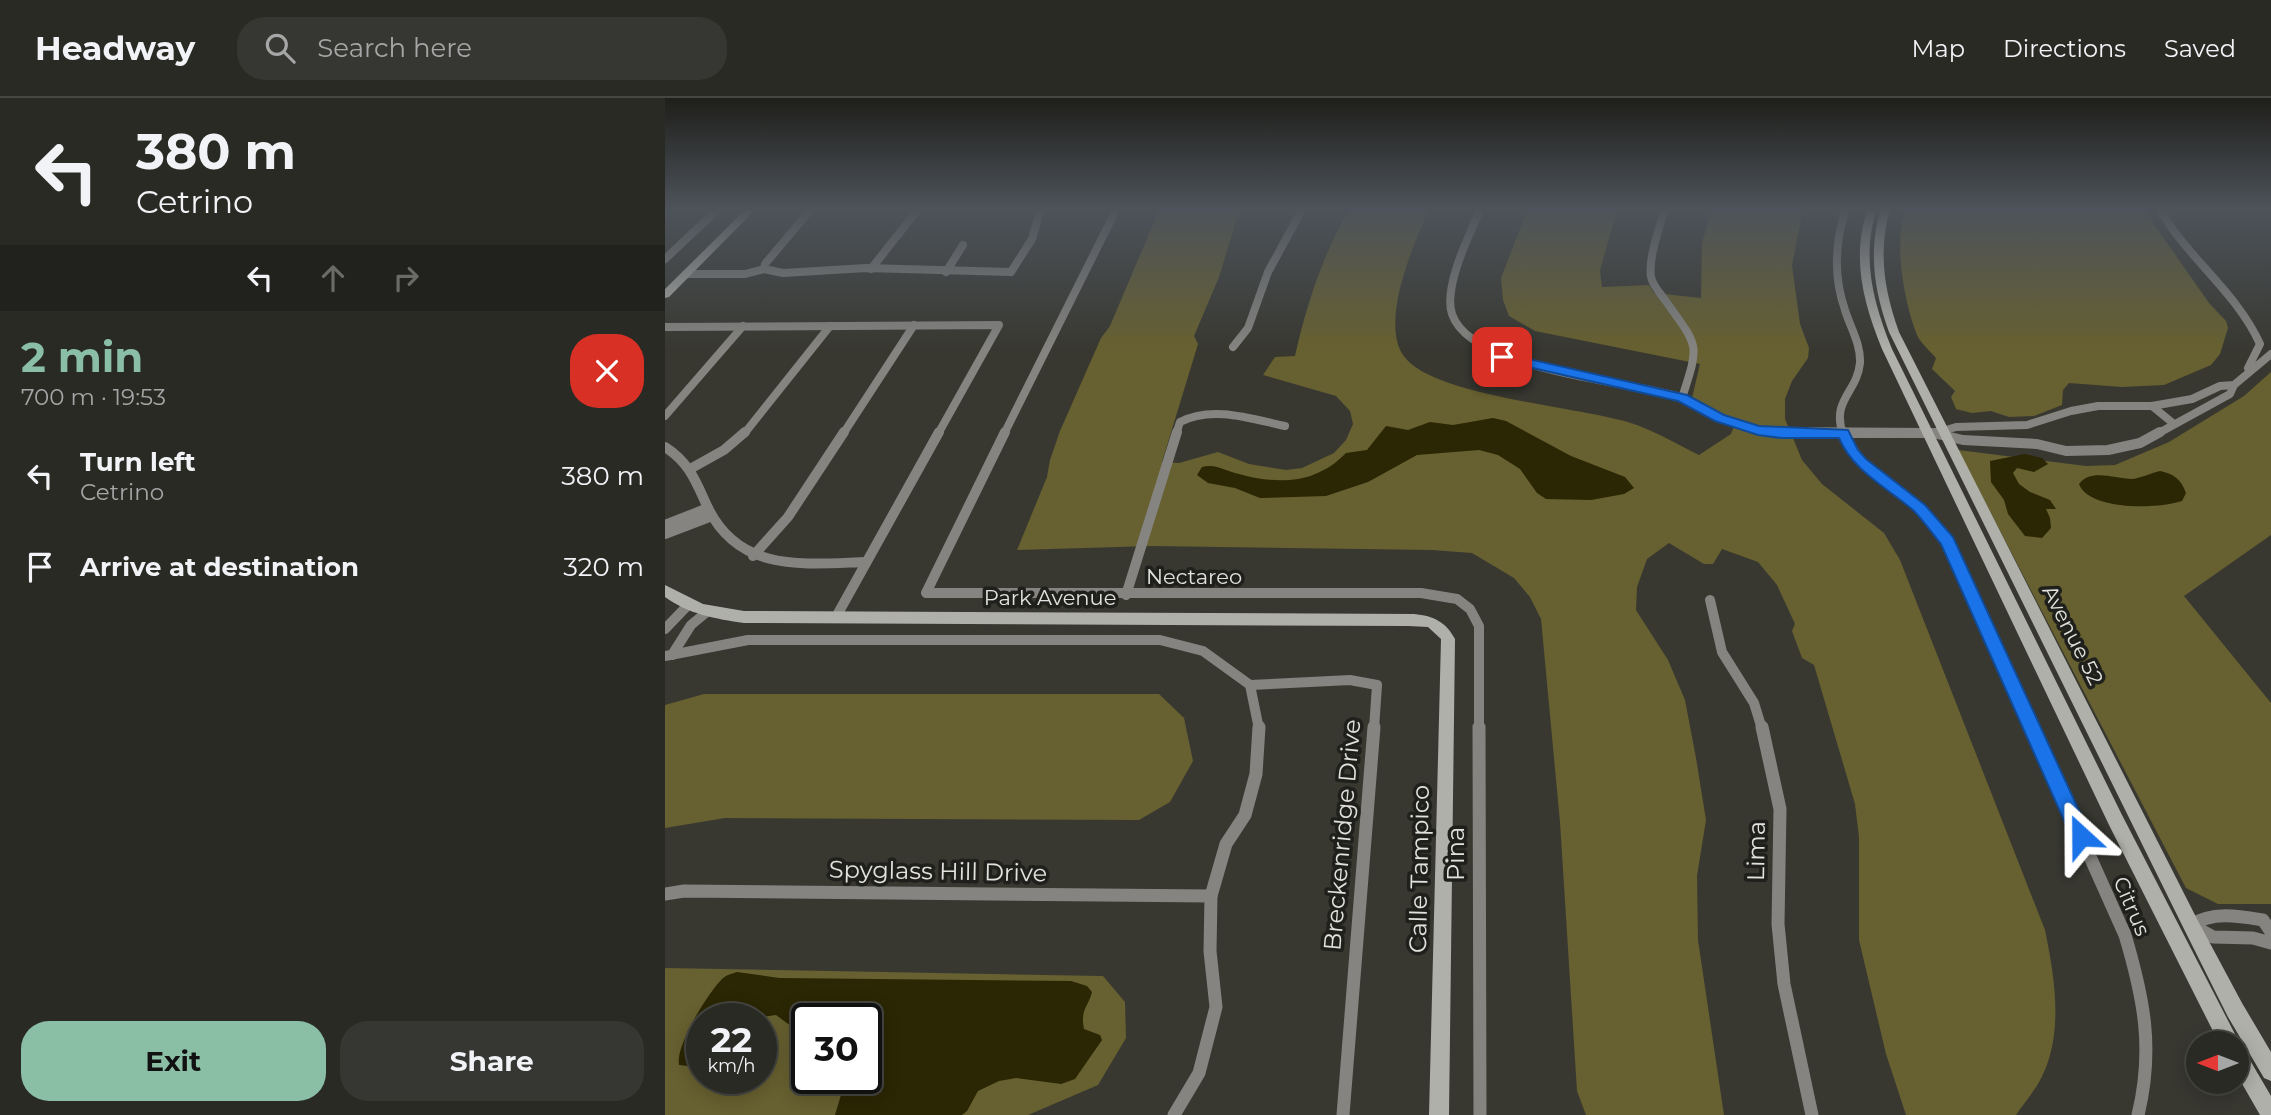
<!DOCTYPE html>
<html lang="en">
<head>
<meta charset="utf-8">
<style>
	:root { --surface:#2a2a25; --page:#363632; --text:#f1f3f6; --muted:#a5a7a7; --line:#464642; --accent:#8abfa5 }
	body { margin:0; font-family:Montserrat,sans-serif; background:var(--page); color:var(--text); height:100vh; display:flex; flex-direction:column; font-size:26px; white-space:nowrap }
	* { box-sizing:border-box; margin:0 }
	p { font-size:23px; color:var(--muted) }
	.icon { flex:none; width:38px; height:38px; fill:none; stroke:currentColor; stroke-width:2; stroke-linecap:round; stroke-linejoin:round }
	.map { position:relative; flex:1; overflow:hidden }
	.panel { display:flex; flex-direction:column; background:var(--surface); width:665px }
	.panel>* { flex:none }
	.banner { background:#2a2a25; color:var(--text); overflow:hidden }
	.needle { width:46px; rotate:270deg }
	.buttons { position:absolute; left:1521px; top:933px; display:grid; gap:14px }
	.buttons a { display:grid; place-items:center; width:63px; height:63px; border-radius:50%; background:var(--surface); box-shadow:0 4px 18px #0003,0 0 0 2px var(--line); font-size:35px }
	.speed { position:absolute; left:21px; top:905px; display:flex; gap:14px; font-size:35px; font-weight:700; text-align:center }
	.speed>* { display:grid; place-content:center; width:91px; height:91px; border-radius:50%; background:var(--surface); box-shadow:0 4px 18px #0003,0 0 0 2px var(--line); line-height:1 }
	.speed small { font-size:18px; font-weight:400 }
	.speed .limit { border:4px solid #111; border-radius:10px; background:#fff; color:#111 }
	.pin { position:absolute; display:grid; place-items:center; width:60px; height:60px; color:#fff; margin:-30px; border-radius:14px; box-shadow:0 4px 10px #0006 }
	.me { position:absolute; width:77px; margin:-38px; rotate:336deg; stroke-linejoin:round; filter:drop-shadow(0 0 5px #0008) }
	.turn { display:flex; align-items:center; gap:24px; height:147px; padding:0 21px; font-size:32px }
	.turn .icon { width:91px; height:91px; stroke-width:2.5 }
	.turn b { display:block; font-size:49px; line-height:60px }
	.lanes { display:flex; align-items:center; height:66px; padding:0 21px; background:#0003; justify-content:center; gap:35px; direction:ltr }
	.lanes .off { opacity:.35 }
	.round { display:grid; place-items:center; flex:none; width:74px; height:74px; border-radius:28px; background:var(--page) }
	.summary { display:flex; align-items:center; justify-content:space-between; height:119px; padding:0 21px }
	h1 { font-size:42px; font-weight:700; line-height:52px; color:var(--accent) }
	.primary-button { display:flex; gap:14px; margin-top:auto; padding:14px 21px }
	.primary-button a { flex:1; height:80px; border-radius:28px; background:var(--accent); color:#111; font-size:28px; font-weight:700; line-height:80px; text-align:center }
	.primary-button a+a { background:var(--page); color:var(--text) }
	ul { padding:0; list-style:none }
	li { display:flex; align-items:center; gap:21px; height:91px; padding:0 21px }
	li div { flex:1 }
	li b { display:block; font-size:26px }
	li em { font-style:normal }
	header { display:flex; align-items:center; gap:42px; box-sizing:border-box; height:98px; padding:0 35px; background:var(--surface); border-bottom:2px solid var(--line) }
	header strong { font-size:33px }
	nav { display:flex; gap:38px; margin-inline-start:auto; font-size:24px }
	.search { width:490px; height:63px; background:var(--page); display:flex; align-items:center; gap:18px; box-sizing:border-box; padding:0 24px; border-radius:28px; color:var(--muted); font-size:26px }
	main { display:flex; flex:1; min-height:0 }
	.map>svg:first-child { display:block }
	.green { fill:#676030; fill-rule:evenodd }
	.water { fill:#2b2603 }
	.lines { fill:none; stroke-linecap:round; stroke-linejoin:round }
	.street-far2 { stroke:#858481; stroke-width:8 }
	.street-far1 { stroke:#858481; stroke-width:10 }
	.street { stroke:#858481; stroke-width:13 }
	.secondary { fill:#b0b0ab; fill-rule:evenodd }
	.route { fill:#1a73e8; stroke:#114b97; stroke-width:2 }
	.labels { text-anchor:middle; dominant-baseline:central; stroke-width:7; stroke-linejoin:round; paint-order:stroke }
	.street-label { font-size:21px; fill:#e2e1dd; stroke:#1f1f1c }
	.near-street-label { font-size:24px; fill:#e2e1dd; stroke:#1f1f1c }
</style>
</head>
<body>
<header>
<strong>Headway</strong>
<div class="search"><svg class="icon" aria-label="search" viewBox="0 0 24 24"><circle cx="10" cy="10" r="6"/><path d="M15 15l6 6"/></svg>Search here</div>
<nav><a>Map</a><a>Directions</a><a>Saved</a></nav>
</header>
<main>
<section class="panel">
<div class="banner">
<div class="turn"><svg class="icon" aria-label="left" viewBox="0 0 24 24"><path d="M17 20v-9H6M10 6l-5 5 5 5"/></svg><div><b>380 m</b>Cetrino</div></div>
<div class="lanes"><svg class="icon" aria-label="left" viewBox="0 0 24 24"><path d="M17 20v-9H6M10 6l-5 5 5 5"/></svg><svg class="icon off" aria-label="ahead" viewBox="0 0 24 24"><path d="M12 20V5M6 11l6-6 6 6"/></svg><svg class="icon off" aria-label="right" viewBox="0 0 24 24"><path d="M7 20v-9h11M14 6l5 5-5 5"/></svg></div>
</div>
<div class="summary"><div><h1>2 min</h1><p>700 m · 19:53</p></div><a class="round" style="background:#d93025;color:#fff"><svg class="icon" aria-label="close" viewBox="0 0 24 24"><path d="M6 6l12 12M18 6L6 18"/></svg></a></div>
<ul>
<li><svg class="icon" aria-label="left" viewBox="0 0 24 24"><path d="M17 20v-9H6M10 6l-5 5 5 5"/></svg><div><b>Turn left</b><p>Cetrino</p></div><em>380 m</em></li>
<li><svg class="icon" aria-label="arrive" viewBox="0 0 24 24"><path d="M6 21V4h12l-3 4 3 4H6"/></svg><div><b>Arrive at destination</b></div><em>320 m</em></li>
</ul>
<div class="primary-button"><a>Exit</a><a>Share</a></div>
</section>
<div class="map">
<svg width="1606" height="1017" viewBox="0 0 1606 1017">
	<rect width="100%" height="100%" fill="#383831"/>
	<g class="green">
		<path d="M495 110H575L554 179 529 238 533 246 497 364 514 365 553 354 584 366 621 372 637 370 669 355 681 342 688 326 685 313 671 298 598 277 610 259 630 258C642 205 658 156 685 110H765C749 144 715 222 738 257 767 300 920 308 972 327 993 335 1014 347 1034 357L1066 336 1071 323 1027 300 1035 266 870 233 844 218 838 202 836 180 863 110H953L935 172 937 189 984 187 989 195 1036 200 1037 145 1047 110H1138L1127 167 1135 226 1144 250 1143 260 1127 283 1120 301V321L1137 362 1157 386 1219 435 1235 462 1380 832C1390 881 1400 940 1373 986 1366 997 1358 1007 1351 1017H1241L1221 956 1194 842V739L1190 706 1149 567 1137 560 1127 533 1130 526 1112 487 1093 464 1057 451 1048 466H1039L1004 445 982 461 972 489 971 512 1003 562 1020 602 1031 660 1041 722 1032 778 1033 842 1059 1017H921L912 993 895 724 876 521 865 499 849 480 807 455 767 452 487 448 352 452 382 379 385 362 395 333 436 240 445 228Z"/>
		<path d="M1241 110H1482L1488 125 1544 205 1561 223 1563 230 1555 256 1546 267 1499 287 1457 289 1404 285 1398 292 1397 307 1369 318 1344 319 1326 313 1307 315 1291 311 1286 299 1290 293 1267 271 1271 260C1265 253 1257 246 1253 239 1239 206 1228 143 1241 110Z"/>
		<path d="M1606 274V437L1519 498 1606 605V806H1553L1521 790 1293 352 1421 368 1450 367 1504 344 1579 298Z"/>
		<path d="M39 596H494L519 620 528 663 505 704 474 722 60 720 0 730V607Z"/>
		<path d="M0 870 438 878 460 904 461 940 433 987 363 1017H0ZM37 920H96V980H37ZM142 920H201V980H142Z"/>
	</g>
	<g class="water">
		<path d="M828 320 841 323 906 358 960 379 969 390 959 396 926 402 881 401 872 395 855 371 833 357 814 352 752 357 703 384 661 398 595 400 570 390 543 385 532 377 537 369C551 365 560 373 574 376 614 387 651 386 681 355L702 352 721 328 743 332 765 324 788 327Z"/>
		<path d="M1360 356 1377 360 1383 366 1369 374 1352 370 1348 375 1354 386 1365 394 1385 402 1391 411H1381L1385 420 1386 430 1377 440 1360 438 1343 416 1339 402 1326 384 1325 363Z"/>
		<path d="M1495 373C1509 376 1516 381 1521 395L1517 403C1494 411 1424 413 1414 386 1426 370 1450 381 1467 381 1477 380 1485 375 1495 373Z"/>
		<path d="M72 874 114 880 406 883 422 888 427 894C423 910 415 911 419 931L435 937 437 942 410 981 396 986 351 980 334 983 313 993 302 1013 297 1017H170L181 980H201V920H142V931H130L111 917 90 920H37V963L23 968 14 967C10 948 43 895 57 881 61 877 66 876 72 874Z"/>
	</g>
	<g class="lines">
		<g class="street-far2">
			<path d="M816 110C805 135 778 189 787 216 805 272 964 283 1015 299 1029 304 1040 313 1053 319 1072 328 1093 333 1114 336"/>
			<path d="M1000 110C995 128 983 160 986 179 988 188 995 195 1000 202 1034 250 1035 244 1017 300"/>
			<path d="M1494 110C1522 160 1571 193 1595 246L1583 270"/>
			<path d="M0 161 54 110"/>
			<path d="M99 171 118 175 201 170 346 174 367 141 376 110"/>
			<path d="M99 171 100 166 147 110"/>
			<path d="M206 171 254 110"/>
			<path d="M281 174 298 147"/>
			<path d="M21 176H80L99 171"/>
			<path d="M0 229 334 227 273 336"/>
			<path d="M568 249 583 230 603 174 638 110"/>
			<path d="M1487 308 1509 326"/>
			<path d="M0 318 78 228"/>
			<path d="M1271 335 1291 329 1362 327 1406 313 1433 308H1487L1527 301 1555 288 1569 287 1606 256"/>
			<path d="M79 336 165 228"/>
			<path d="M178 336 249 227"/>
			<path d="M339 336 452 110"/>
			<path d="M511 336 515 324C547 307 587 321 620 328"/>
			<path d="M1160 336H1271"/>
			<path d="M1178 336C1166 302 1192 295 1195 265 1196 246 1185 229 1180 212 1168 178 1170 144 1181 110"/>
			<path d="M1492 336 1565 296 1569 287"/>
		</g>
		<g class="street-far1">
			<path d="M340 334 261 495H756L792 501 805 511 814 528V631"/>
			<path d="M1103 334 1268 335 1298 342 1372 346 1401 353 1443 352 1475 345 1495 334"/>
			<path d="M1177 334 1196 364 1249 404 1283 443 1367 631"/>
			<path d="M1271 335 1274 334"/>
			<path d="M0 349C25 365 31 384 43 410 75 475 139 466 201 464"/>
			<path d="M25 371 59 352 80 334"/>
			<path d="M0 427 43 410"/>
			<path d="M0 436 47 418"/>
			<path d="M88 458 123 419 179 334"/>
			<path d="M461 497 512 334"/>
			<path d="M1045 502 1057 554 1089 605 1097 631"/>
			<path d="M171 519 274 334"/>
			<path d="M0 531 23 507"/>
			<path d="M7 557 26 527 43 513"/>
			<path d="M0 558 83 542H495L538 553 585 587 594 631"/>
			<path d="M585 587 685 582 712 587 709 631"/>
		</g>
		<g class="street">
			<path d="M814 629 815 1017"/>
			<path d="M1097 629 1115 711 1113 826 1119 886 1147 1017"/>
			<path d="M1367 629 1460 837C1479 901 1489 951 1473 1017"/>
			<path d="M0 796 19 793 546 798"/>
			<path d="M1606 834 1598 822C1574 818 1548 813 1526 827L1548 839 1588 840 1606 845"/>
			<path d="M509 1017 534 975 551 909 545 853 546 798 561 746 580 717 591 676 594 629"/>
			<path d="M678 1017 709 629"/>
		</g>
		<g class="secondary">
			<path d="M82 110H92L4 199 0 200V191Z"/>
			<path d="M1203 110H1212C1196 160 1208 204 1227 251L1457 717 1571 938 1574 945 1572 949 1579 952 1606 998V1017H1595L1572 977V945H1554L1445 729 1217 251C1198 204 1186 159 1203 110Z"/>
			<path d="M1216 110H1225C1213 154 1219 192 1234 234L1532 821 1577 905 1606 954V983L1599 980 1563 919 1520 833 1224 234C1209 192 1203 153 1216 110Z"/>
			<path d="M0 487 38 506 79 513 749 516C769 518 781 524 790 541L784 1017H764L776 541 763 529 743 528 79 525C51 521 23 516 0 499Z"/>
		</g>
	</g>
	<linearGradient id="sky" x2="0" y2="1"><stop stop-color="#1f1f1b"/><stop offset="0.44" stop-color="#4d535a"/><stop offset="1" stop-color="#4d535a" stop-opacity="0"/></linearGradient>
	<rect width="1606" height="252" fill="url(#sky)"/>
	<path class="route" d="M837 255 1022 297 1059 317 1094 328 1183 332 1193 352 1201 361 1260 407 1288 439 1423 732 1426 738 1423 745 1416 747 1409 745 1276 446C1267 435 1258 422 1248 412 1221 389 1188 373 1174 340H1116L1093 337 1050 323 1013 303 832 262 830 259Z"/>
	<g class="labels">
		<g class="street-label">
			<text x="529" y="478">Nectareo</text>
			<text x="385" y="499">Park Avenue</text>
			<text transform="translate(1408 537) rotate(63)">Avenue 52</text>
			<text transform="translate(1467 808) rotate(67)">Citrus</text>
		</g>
		<g class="near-street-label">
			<text transform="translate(677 737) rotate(-85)">Breckenridge Drive</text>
			<text transform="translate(1091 753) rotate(-89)">Lima</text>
			<text transform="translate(790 756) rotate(-90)">Pina</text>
			<text transform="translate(754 771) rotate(-89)">Calle Tampico</text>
			<text transform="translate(273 773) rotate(1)">Spyglass Hill Drive</text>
		</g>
	</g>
</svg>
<div class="buttons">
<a><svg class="needle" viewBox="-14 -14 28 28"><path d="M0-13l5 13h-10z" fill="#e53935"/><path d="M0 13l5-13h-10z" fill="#a5a7a7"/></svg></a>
</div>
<div class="speed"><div>22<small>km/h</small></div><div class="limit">30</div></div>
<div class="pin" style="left:837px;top:259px;background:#d93025"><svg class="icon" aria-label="arrive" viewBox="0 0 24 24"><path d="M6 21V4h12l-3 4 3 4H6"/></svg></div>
<svg class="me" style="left:1416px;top:738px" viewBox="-20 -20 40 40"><path d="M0-17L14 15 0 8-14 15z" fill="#1a73e8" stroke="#fff" stroke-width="4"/></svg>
</div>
</main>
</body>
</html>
